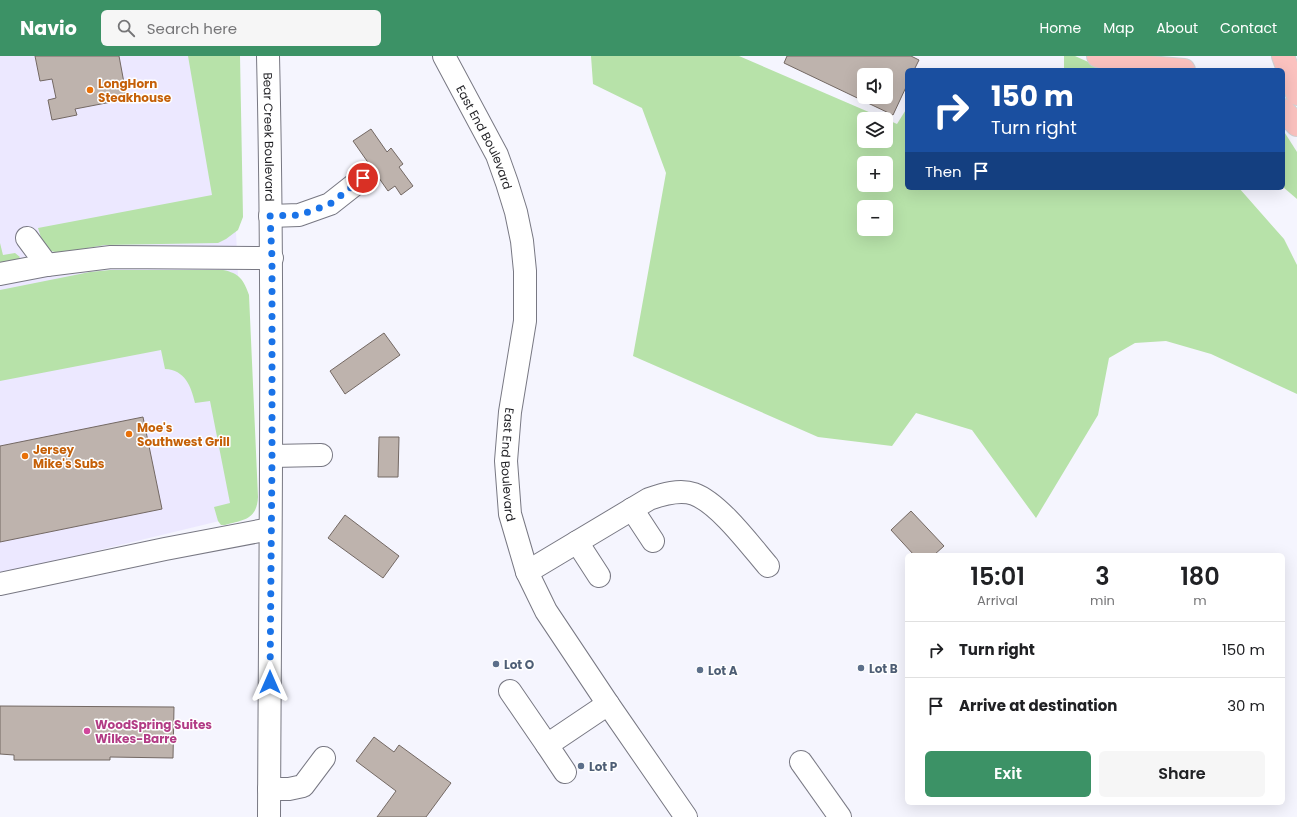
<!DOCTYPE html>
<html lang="en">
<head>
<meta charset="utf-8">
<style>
	:root { --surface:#fff; --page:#f6f6f6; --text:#202124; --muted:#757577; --line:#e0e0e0; --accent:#3c9266 }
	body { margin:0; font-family:Poppins,sans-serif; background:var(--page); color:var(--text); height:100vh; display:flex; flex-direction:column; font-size:15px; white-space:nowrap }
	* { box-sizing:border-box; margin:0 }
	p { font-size:13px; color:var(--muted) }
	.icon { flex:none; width:22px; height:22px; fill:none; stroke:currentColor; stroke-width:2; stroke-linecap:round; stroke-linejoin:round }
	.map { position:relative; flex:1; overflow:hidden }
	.side { position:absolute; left:905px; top:497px; width:380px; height:252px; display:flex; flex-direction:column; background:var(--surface); border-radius:6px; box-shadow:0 4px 16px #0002 }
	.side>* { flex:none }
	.guide { position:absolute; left:905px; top:12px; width:380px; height:122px; border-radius:6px; box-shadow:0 4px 16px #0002; background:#1a4fa0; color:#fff; overflow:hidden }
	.buttons { position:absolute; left:857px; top:12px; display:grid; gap:8px }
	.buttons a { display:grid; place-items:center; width:36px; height:36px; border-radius:6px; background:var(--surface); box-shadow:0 4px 16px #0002; font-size:20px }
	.pin { position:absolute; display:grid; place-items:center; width:34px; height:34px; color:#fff; margin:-17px; border:2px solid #fff; border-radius:50%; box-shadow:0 1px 4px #0007 }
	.me { position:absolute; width:44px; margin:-22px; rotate:0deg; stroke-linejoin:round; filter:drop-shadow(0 0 3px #0008) }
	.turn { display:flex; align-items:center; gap:14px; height:84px; padding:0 20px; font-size:18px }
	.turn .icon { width:52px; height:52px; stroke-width:2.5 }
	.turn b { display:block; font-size:28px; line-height:34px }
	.then { display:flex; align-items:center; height:38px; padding:0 20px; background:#0003; gap:8px; font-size:15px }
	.eta { display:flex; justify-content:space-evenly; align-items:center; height:68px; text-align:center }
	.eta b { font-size:24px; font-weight:600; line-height:28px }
	.action { display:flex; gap:8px; margin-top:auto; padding:8px 20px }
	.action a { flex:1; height:46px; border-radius:6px; background:var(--accent); color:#fff; font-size:16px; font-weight:600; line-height:46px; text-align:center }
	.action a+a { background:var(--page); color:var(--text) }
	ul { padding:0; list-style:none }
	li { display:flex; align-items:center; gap:12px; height:56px; padding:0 20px; border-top:1px solid var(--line) }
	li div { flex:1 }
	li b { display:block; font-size:15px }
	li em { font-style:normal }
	header { display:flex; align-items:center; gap:24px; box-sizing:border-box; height:56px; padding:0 20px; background:var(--accent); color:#fff }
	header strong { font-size:19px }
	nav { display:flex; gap:22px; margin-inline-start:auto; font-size:14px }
	.search { width:280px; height:36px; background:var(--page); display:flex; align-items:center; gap:10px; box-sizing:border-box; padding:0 14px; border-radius:6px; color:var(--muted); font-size:15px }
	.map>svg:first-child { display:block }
	.commercial { fill:#ece8ff }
	.green { fill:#b7e2a9; fill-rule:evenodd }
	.building { fill:#beb3ad; stroke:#736863; fill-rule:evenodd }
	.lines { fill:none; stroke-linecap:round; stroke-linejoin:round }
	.minor-casing { stroke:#787883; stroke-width:24 }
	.major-casing { stroke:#d2d2d3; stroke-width:24 }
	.minor { stroke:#fff; stroke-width:22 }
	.major { stroke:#fbc2bf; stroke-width:22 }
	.route { stroke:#1a73e8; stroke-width:7; stroke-dasharray:0 12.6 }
	.food-dot { fill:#e8710a; stroke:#fff; stroke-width:1.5 }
	.service-dot { fill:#5c6f8a; stroke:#fff; stroke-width:1.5 }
	.hotel-dot { fill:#d1479c; stroke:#fff; stroke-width:1.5 }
	.labels { text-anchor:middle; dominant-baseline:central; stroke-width:3; stroke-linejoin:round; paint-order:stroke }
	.food-label { font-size:12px; font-weight:bold; fill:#c56008; stroke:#fff; text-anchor:start }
	.street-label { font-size:12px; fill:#1f1f23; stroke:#fff }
	.service-label { font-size:12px; font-weight:bold; fill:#4e5e75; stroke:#fff; text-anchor:start }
	.hotel-label { font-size:12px; font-weight:bold; fill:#b23c85; stroke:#fff; text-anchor:start }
</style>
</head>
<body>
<header>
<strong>Navio</strong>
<div class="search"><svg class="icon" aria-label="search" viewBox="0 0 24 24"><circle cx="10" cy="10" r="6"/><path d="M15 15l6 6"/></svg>Search here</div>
<nav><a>Home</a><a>Map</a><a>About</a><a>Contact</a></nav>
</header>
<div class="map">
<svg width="1297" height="761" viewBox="0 0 1297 761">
	<rect width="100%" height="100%" fill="#f5f5fe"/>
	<path class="commercial" d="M0 0H228L248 438 236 461 0 518Z"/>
	<g class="green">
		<path d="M188 0H240L243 161 238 174 226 183 218 187 105 189 59 197 51 195 44 191 38 172 212 139Z"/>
		<path d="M591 0H739L885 63H864V85H886V63L897 68 907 52V132H1239L1284 183 1297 209V338L1211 298 1166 285 1135 287 1109 302 1098 359 1036 462 972 374 916 357 892 390 818 381 633 300 666 117 642 52 593 28ZM864 107H886V129H864ZM864 151H886V173H864Z"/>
		<path d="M1064 0H1075L1106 14H1064Z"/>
		<path d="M1283 74 1297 96V143L1283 131Z"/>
		<path d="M0 187 3 199 15 197 20 201 16 206 0 209Z"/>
		<path d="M110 214H223C239 217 244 224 249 239L258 441C257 464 243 464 225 469H221L218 465 214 451 230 447 210 345 195 347C191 330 185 314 165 313L161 294 0 325V234L90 216Z"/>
	</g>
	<g class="building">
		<path d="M35 0H119L127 43 75 53 77 59 52 64 48 44 56 42 52 23 40 25Z"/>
		<path d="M787 0H911L919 4 914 14H907V29L893 59 784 7ZM864 19H886V41H864Z"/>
		<path d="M371 73 387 96 391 92 403 108 399 111 413 130 401 139 395 130 388 135 353 85Z"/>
		<path d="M384 277 400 299 345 338 330 315Z"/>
		<path d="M143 361 162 453 0 486V390Z"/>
		<path d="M379 381H399L398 421H378Z"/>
		<path d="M911 455 944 490 934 499H914L891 474Z"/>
		<path d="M345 459 399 500 383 522 328 482Z"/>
		<path d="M0 650 174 651 173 702 110 701V704H14V699L0 698Z"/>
		<path d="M374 681 394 696 399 689 451 727 426 761H377L396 735 356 705Z"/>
	</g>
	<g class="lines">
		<defs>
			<g id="minor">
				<path id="s1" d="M268 0C274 254 270 507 269 761"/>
				<path id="s2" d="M444 0 497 99 507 127 516 156 522 185 525 215V265L510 356 506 405 510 458 527 516 546 555 608 648 686 761"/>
				<path d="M270 160 299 159 330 148 363 122"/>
				<path d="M27 182 47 209"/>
				<path d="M0 218 47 209 111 201 272 202"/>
				<path d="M272 400 321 399"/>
				<path d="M632 453 653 485"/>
				<path d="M577 486 599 520"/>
				<path d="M527 516 649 443C663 438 680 433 694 438 719 447 750 489 768 510"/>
				<path d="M0 528 165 493 270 473"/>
				<path d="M510 635 547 689"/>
				<path d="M801 706 840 761"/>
				<path d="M565 716 547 689 608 648"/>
				<path d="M269 733H289L303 730 324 702"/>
			</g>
			<g id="major">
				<path d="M1098 0 1126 9 1184 14"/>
				<path d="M1283 0 1297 38"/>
				<path d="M1283 54 1297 69"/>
			</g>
		</defs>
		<use href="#minor" class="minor-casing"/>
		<use href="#major" class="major-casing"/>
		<use href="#minor" class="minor"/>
		<use href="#major" class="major"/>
	</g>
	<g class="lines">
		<path class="route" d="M270 626 272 400V202L270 160 300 159 330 148 363 122"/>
	</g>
	<g class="food-dot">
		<circle cx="90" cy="34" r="4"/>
		<circle cx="129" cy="378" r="4"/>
		<circle cx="25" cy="400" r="4"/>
	</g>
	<g class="service-dot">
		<circle cx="496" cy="608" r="4"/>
		<circle cx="861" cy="612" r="4"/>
		<circle cx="700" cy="614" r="4"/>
		<circle cx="581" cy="710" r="4"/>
	</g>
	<circle class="hotel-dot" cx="87" cy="675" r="4"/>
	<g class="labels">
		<g class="food-label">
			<text x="98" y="27">LongHorn<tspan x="98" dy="14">Steakhouse</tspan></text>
			<text x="137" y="371">Moe's<tspan x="137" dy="14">Southwest Grill</tspan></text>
			<text x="33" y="393">Jersey<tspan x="33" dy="14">Mike's Subs</tspan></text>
		</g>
		<g class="street-label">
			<text stroke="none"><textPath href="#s1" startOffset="81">Bear Creek Boulevard</textPath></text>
			<text stroke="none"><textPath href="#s2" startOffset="91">East End Boulevard</textPath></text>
			<text stroke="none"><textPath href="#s2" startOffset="427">East End Boulevard</textPath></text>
		</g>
		<g class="service-label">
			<text x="504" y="608">Lot O</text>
			<text x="869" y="612">Lot B</text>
			<text x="708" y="614">Lot A</text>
			<text x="589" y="710">Lot P</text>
		</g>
		<g class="hotel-label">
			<text x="95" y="668">WoodSpring Suites<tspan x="95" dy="14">Wilkes-Barre</tspan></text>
		</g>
	</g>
</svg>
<div class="buttons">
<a><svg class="icon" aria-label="sound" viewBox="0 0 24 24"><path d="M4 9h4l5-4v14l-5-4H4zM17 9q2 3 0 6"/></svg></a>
<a><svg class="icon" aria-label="layers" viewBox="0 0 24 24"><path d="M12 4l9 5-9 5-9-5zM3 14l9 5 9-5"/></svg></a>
<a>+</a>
<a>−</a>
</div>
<div class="pin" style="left:363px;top:122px;background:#d93025"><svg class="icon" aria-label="arrive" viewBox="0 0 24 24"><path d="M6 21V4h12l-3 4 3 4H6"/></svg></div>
<svg class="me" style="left:270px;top:626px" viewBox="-20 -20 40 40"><path d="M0-17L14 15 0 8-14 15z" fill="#1a73e8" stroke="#fff" stroke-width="4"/></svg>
<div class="guide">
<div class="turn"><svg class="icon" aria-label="right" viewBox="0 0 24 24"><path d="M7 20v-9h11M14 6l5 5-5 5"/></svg><div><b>150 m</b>Turn right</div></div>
<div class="then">Then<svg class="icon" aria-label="arrive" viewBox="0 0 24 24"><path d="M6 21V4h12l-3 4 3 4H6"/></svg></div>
</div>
<section class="side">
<div class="eta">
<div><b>15:01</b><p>Arrival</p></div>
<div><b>3</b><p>min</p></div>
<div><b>180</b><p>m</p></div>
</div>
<ul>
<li><svg class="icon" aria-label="right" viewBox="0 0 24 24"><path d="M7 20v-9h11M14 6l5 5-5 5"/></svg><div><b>Turn right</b></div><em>150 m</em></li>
<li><svg class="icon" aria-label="arrive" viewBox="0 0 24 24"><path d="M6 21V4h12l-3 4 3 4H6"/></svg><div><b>Arrive at destination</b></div><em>30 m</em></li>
</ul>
<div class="action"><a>Exit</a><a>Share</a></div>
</section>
</div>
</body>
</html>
